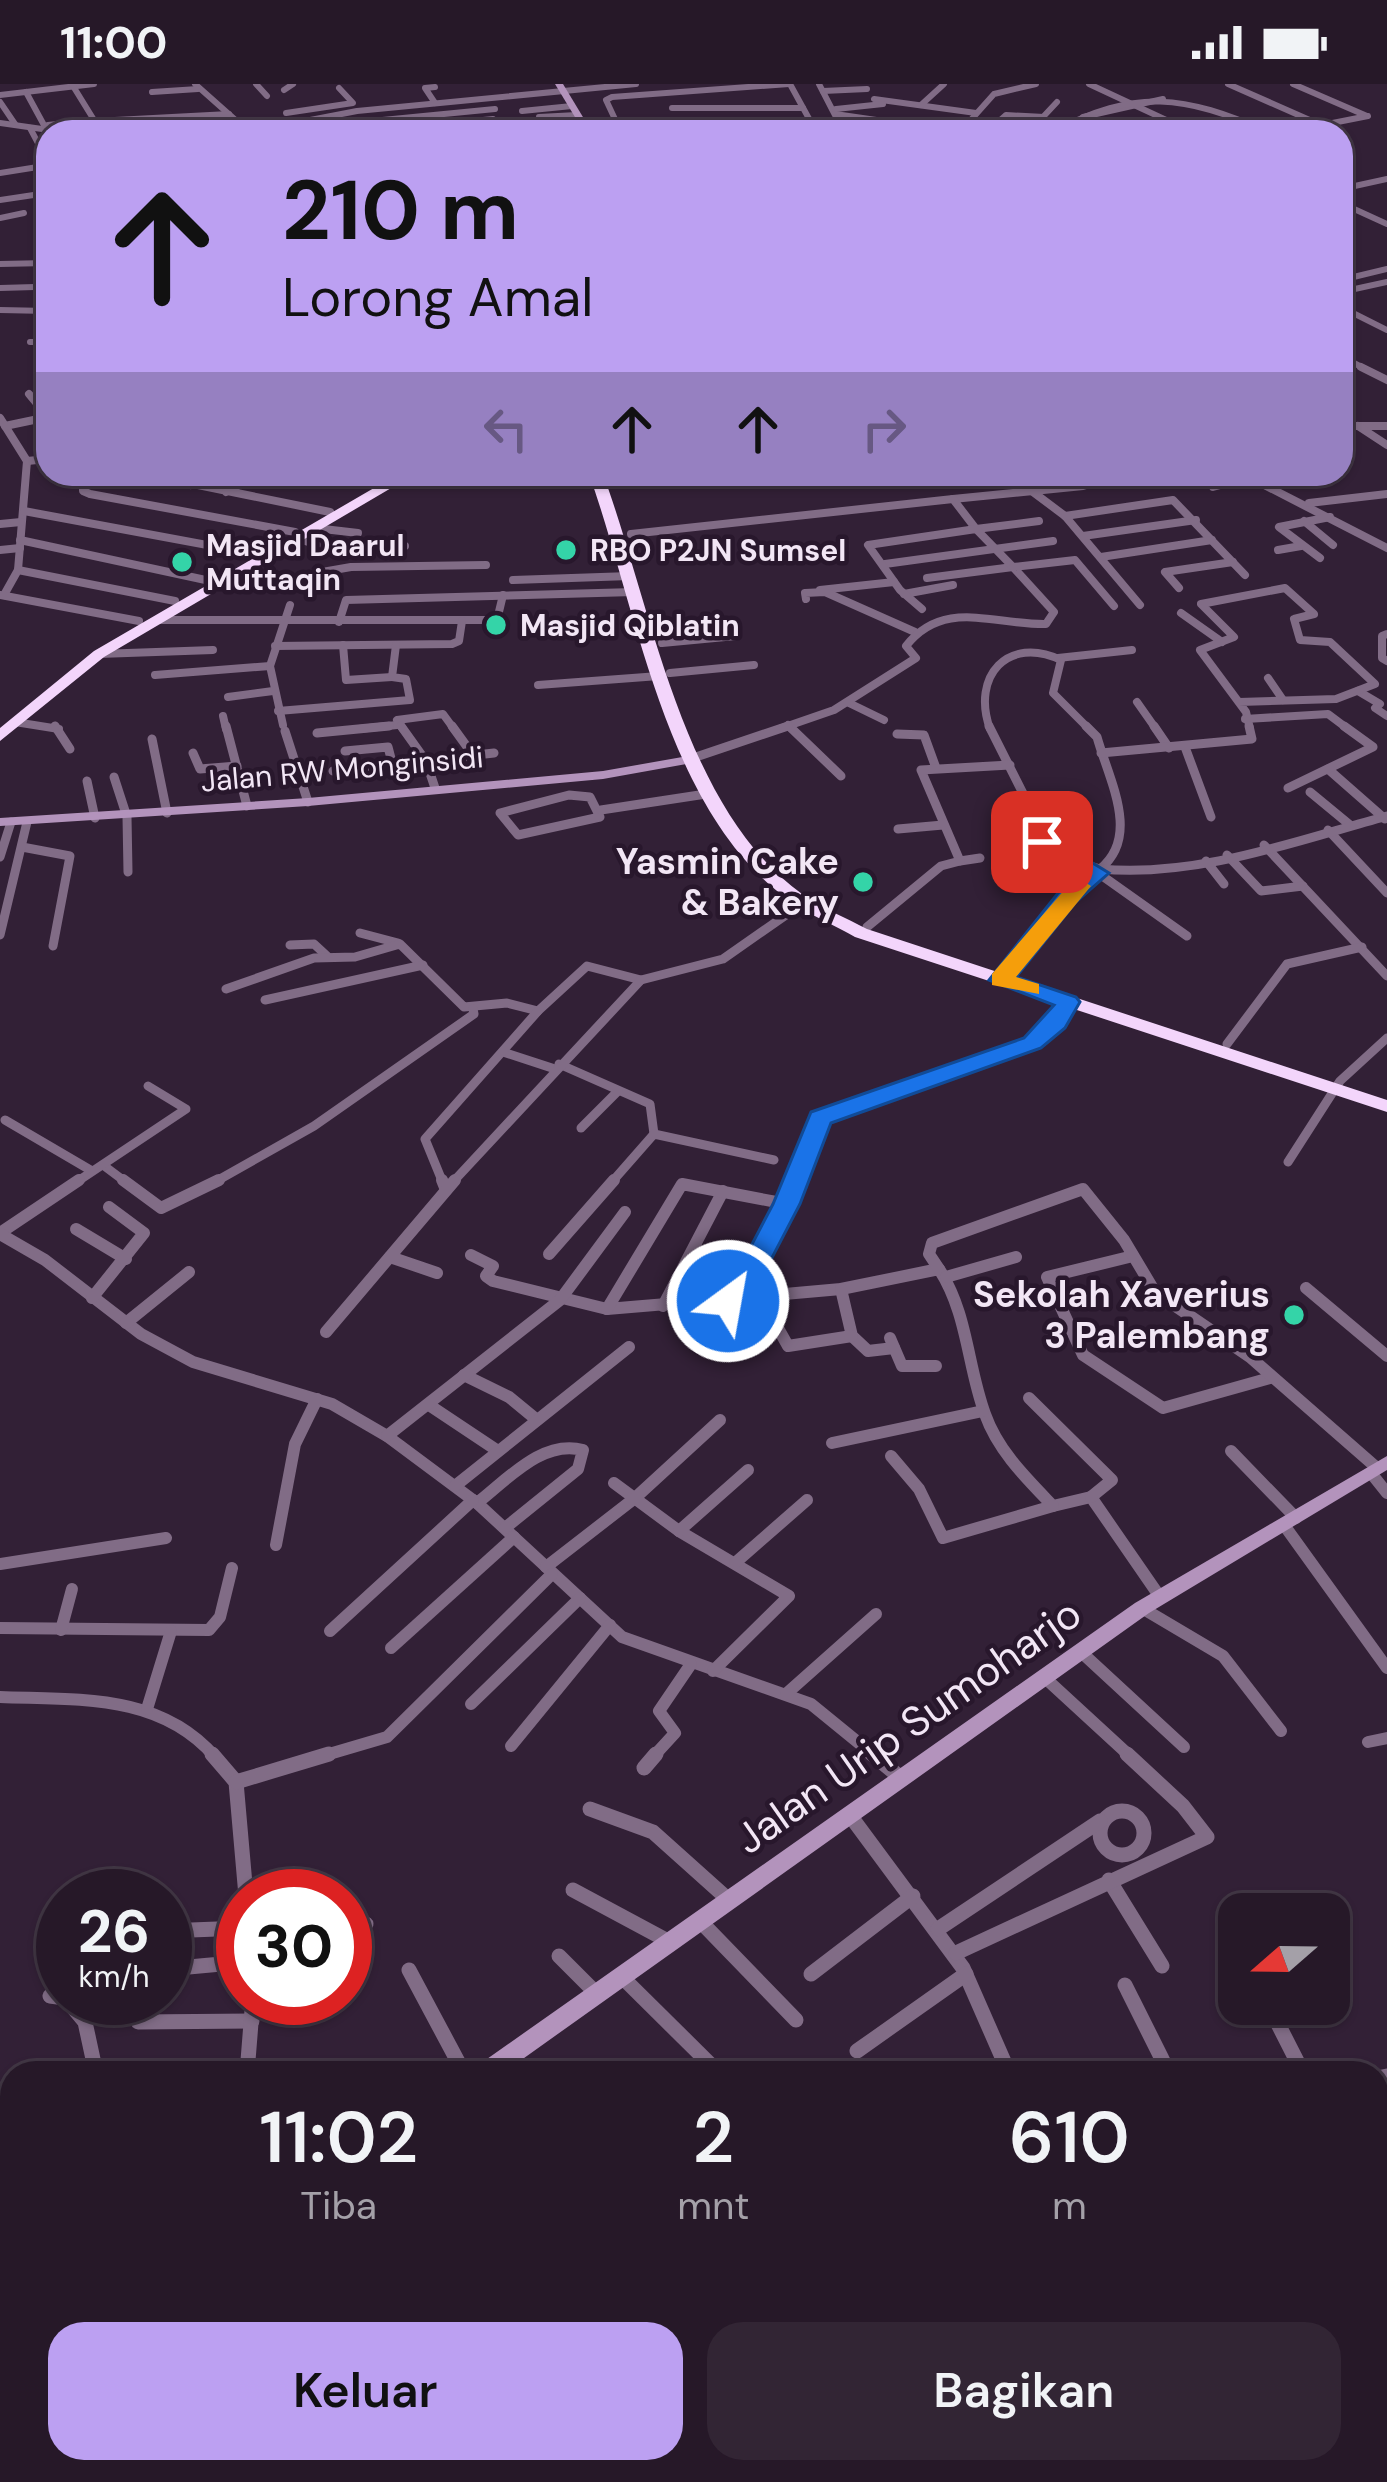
<!DOCTYPE html>
<html lang="id">
<head>
<meta charset="utf-8">
<style>
	:root { --surface:#261828; --page:#322534; --text:#f1f3f6; --muted:#a4a0a8; --line:#423745; --accent:#bca0f2 }
	body { margin:0; font-family:"DM Sans",sans-serif; background:var(--page); color:var(--text); height:100vh; display:flex; flex-direction:column; font-size:45px; white-space:nowrap }
	* { box-sizing:border-box; margin:0 }
	p { font-size:39px; color:var(--muted) }
	.icon { flex:none; width:66px; height:66px; fill:none; stroke:currentColor; stroke-width:2; stroke-linecap:round; stroke-linejoin:round }
	.map { position:relative; flex:1; overflow:hidden }
	.details { position:absolute; left:0px; top:1977px; width:1389px; height:423px; display:flex; flex-direction:column; background:var(--surface); border-radius:36px 36px 0 0; box-shadow:0 3px 9px #0004,0 0 0 3px var(--line) }
	.details>* { flex:none }
	.hud { position:absolute; left:36px; top:36px; width:1317px; height:366px; border-radius:36px; box-shadow:0 3px 9px #0004,0 0 0 3px var(--line); background:#bca0f2; color:#111; overflow:hidden }
	.needle { width:78px; rotate:250deg }
	.fabs { position:absolute; left:1218px; top:1809px; display:grid; gap:24px }
	.fabs a { display:grid; place-items:center; width:132px; height:132px; border-radius:24px; background:var(--surface); box-shadow:0 3px 9px #0004,0 0 0 3px var(--line); font-size:60px }
	.speed { position:absolute; left:36px; top:1785px; display:flex; gap:24px; font-size:60px; font-weight:700; text-align:center }
	.speed>* { display:grid; place-content:center; width:156px; height:156px; border-radius:50%; background:var(--surface); box-shadow:0 3px 9px #0004,0 0 0 3px var(--line); line-height:1 }
	.speed small { font-size:30px; font-weight:400 }
	.speed .limit { border:18px solid #d22; background:#fff; color:#111 }
	.pin { position:absolute; display:grid; place-items:center; width:102px; height:102px; color:#fff; margin:-51px; border-radius:24px; box-shadow:0 6px 18px #0006 }
	.me { position:absolute; width:132px; margin:-66px; rotate:32deg; stroke-linejoin:round; filter:drop-shadow(0 0 9px #0008) }
	.turn { display:flex; align-items:center; gap:42px; height:252px; padding:0 48px; font-size:54px }
	.turn .icon { width:156px; height:156px; stroke-width:2.5 }
	.turn b { display:block; font-size:84px; line-height:102px }
	.lanes { display:flex; align-items:center; height:114px; padding:0 48px; background:#0003; justify-content:center; gap:60px; direction:ltr }
	.lanes .off { opacity:.35 }
	.eta { display:flex; justify-content:space-evenly; align-items:center; height:204px; text-align:center }
	.eta b { font-size:72px; font-weight:600; line-height:84px }
	.button { display:flex; gap:24px; margin-top:auto; padding:24px 48px }
	.button a { flex:1; height:138px; border-radius:36px; background:var(--accent); color:#111; font-size:48px; font-weight:600; line-height:138px; text-align:center }
	.button a+a { background:var(--page); color:var(--text) }
	.status { display:flex; justify-content:space-between; align-items:center; height:84px; padding:0 60px; background:var(--surface); direction:ltr }
	.status svg { height:33px; fill:currentColor }
	.map>svg:first-child { display:block }
	.lines { fill:none; stroke-linecap:round; stroke-linejoin:round }
	.street-far4 { stroke:#816c86; stroke-width:6 }
	.street-far3 { stroke:#816c86; stroke-width:8 }
	.street-far2 { stroke:#816c86; stroke-width:9 }
	.street-far1 { stroke:#816c86; stroke-width:12 }
	.street { stroke:#816c86; stroke-width:15 }
	.secondary { fill:#b393bc; fill-rule:evenodd }
	.highway { fill:#f3d5fb; fill-rule:evenodd }
	.route { fill:#1a73e8; stroke:#114b97; stroke-width:3 }
	.slow { fill:#f59e0b }
	.poi-dot { fill:#34d4a8; stroke:#28172c; stroke-width:4.5 }
	.labels { text-anchor:middle; dominant-baseline:central; stroke-width:9; stroke-linejoin:round; paint-order:stroke }
	.far-poi-label { font-size:30px; font-weight:bold; fill:#f2e6f5; stroke:#28172c; text-anchor:start }
	.far-street-label { font-size:30px; fill:#f2e6f5; stroke:#28172c }
	.poi-label { font-size:36px; font-weight:bold; fill:#f2e6f5; stroke:#28172c; text-anchor:end }
	.near-street-label { font-size:42px; fill:#f2e6f5; stroke:#28172c }
</style>
</head>
<body>
<div class="status"><b>11:00</b><svg viewBox="0 0 49 12"><path d="M0 12V9h3v3zM5 12V6h3v6zM10 12V3h3v9zM15 12V0h3v12zM26 1h20v11H26zM47 4h2v5h-2z"/></svg></div>
<div class="map">
<svg width="1387" height="2398" viewBox="0 0 1387 2398">
	<rect width="100%" height="100%" fill="#322036"/>
	<g class="lines">
		<g class="street-far4">
			<path d="M195 0 249 48"/>
			<path d="M256 0 267 12"/>
			<path d="M790 0 813 42"/>
			<path d="M819 0 835 31"/>
			<path d="M1089 0 1192 48"/>
			<path d="M1228 0 1321 41"/>
			<path d="M1293 0 1367 32"/>
			<path d="M435 3 425 4 435 19"/>
			<path d="M284 6 293 0"/>
			<path d="M823 7 867 5"/>
			<path d="M26 8 45 43"/>
			<path d="M152 8 198 5"/>
			<path d="M0 11 94 0"/>
			<path d="M874 15 976 29"/>
			<path d="M0 18 15 40"/>
			<path d="M921 21 944 0"/>
			<path d="M672 24H803"/>
			<path d="M836 25 883 20"/>
			<path d="M522 27 572 22"/>
			<path d="M286 29 353 19 339 4"/>
			<path d="M835 30 959 48"/>
			<path d="M539 33 577 31"/>
			<path d="M1083 33 1163 15"/>
			<path d="M115 36 229 30"/>
			<path d="M362 38 495 25"/>
			<path d="M0 39 63 48"/>
			<path d="M1062 39 1109 45"/>
			<path d="M48 41 94 36 73 2"/>
			<path d="M30 44 48 78"/>
			<path d="M490 46 584 41"/>
			<path d="M374 47 493 35"/>
			<path d="M961 47 994 10 1036 0"/>
			<path d="M248 48 357 27 636 0"/>
			<path d="M621 48 606 16 612 13 789 0"/>
			<path d="M681 48 829 43"/>
			<path d="M987 48 1006 31 1044 33"/>
			<path d="M1029 48 1057 18"/>
			<path d="M1053 48C1136 4 1184 11 1268 48"/>
			<path d="M1287 48 1368 32"/>
			<path d="M0 89 44 82"/>
			<path d="M1341 105 1387 95"/>
			<path d="M0 116 47 109 42 82"/>
			<path d="M1341 119 1387 140"/>
			<path d="M0 134 24 129"/>
			<path d="M46 179 35 203H48"/>
			<path d="M0 180 48 179"/>
			<path d="M1341 196 1387 185"/>
			<path d="M0 204 35 203"/>
			<path d="M1341 208 1387 198"/>
			<path d="M1341 223 1387 246"/>
			<path d="M0 226 48 227"/>
			<path d="M30 258H48"/>
			<path d="M1341 272 1367 286"/>
		</g>
		<g class="street-far3">
			<path d="M1361 283 1387 296"/>
			<path d="M29 310 48 333"/>
			<path d="M0 334 27 377 18 486 4 511"/>
			<path d="M5 342 48 333"/>
			<path d="M1341 342H1387"/>
			<path d="M1358 342 1387 361"/>
			<path d="M27 377 48 375"/>
			<path d="M83 390V407L90 410 295 448"/>
			<path d="M144 390 330 428"/>
			<path d="M1243 390 1387 464"/>
			<path d="M1305 390 1312 396"/>
			<path d="M191 401 214 390"/>
			<path d="M1213 403 1228 399 1216 390"/>
			<path d="M226 408 260 390"/>
			<path d="M1033 408 1065 432 1140 521"/>
			<path d="M953 415 1083 402 1125 390"/>
			<path d="M1309 419 1387 410"/>
			<path d="M24 427 256 470"/>
			<path d="M1065 432 1173 416 1245 491"/>
			<path d="M1304 437 1333 461"/>
			<path d="M0 440 21 438"/>
			<path d="M315 444 358 449"/>
			<path d="M631 450 953 415 976 445 1039 437"/>
			<path d="M1083 452 1196 436"/>
			<path d="M298 455 322 462H405"/>
			<path d="M20 456 238 503 292 502 305 491 351 483 486 481"/>
			<path d="M0 466 20 464"/>
			<path d="M1278 466 1301 462"/>
			<path d="M1101 473 1212 456"/>
			<path d="M1320 474 1279 443 1330 433"/>
			<path d="M885 480 1053 457"/>
			<path d="M18 486 175 517"/>
			<path d="M927 494 1013 483"/>
			<path d="M513 496 630 492"/>
			<path d="M1179 504 1165 488 1233 478"/>
			<path d="M820 506 894 498"/>
			<path d="M904 510 953 501"/>
			<path d="M0 511 139 537"/>
			<path d="M806 515 805 509 825 508 915 548"/>
			<path d="M922 525 900 506 868 461 976 445 1013 483"/>
			<path d="M1181 529 1222 558"/>
			<path d="M158 536H497L503 511"/>
			<path d="M339 538 346 516 634 508"/>
			<path d="M1387 550 1382 552V574L1387 577"/>
			<path d="M662 559 736 552"/>
			<path d="M343 561 346 596 392 593"/>
			<path d="M275 562 452 560 459 557 462 537"/>
			<path d="M99 570 213 566"/>
			<path d="M1058 574 1132 566"/>
			<path d="M670 589 754 581"/>
			<path d="M155 591 270 582"/>
			<path d="M1268 594 1283 616"/>
			<path d="M538 601 659 592"/>
			<path d="M1358 607 1380 620 1375 624 1387 632"/>
			<path d="M228 613 273 607"/>
			<path d="M1137 618 1156 645"/>
			<path d="M1239 618 1336 615 1375 600 1330 558 1300 556 1294 535 1314 530 1285 504 1201 520 1234 553 1200 566 1246 628 1250 645"/>
			<path d="M849 619 884 636"/>
			<path d="M278 627 410 616 406 595 392 593 396 561"/>
			<path d="M223 632 226 645"/>
			<path d="M1245 635 1328 630 1348 645"/>
			<path d="M15 638 59 645"/>
			<path d="M283 641 270 582 290 521"/>
			<path d="M788 641 792 645"/>
			<path d="M359 645 397 641"/>
			<path d="M403 645 397 636 443 630 454 645"/>
			<path d="M779 645 834 626 916 574 906 562C944 514 993 541 1046 540L1054 528 1013 483 1075 476 1114 522"/>
			<path d="M990 645C971 592 1008 551 1061 576L1053 609 1089 645"/>
		</g>
		<g class="street-far2">
			<path d="M55 642 70 665"/>
			<path d="M226 642 247 722"/>
			<path d="M401 642 426 677 435 704"/>
			<path d="M452 642 473 671"/>
			<path d="M789 642 841 692"/>
			<path d="M989 642 1050 763 1058 772 1100 785"/>
			<path d="M1086 642 1097 653C1109 696 1141 752 1100 785"/>
			<path d="M1154 642 1169 664"/>
			<path d="M285 647 308 718"/>
			<path d="M317 649 389 642"/>
			<path d="M897 650 924 651 936 684"/>
			<path d="M152 655 167 729"/>
			<path d="M1185 663 1211 733"/>
			<path d="M345 667 388 663 393 682"/>
			<path d="M193 669 200 685 237 682"/>
			<path d="M1101 669 1252 655 1249 642"/>
			<path d="M690 675 788 642"/>
			<path d="M1328 685 1385 735"/>
			<path d="M333 687 494 669"/>
			<path d="M114 693 127 733 128 788"/>
			<path d="M87 697 95 734"/>
			<path d="M1288 704 1373 663 1344 642"/>
			<path d="M1310 708 1350 741"/>
			<path d="M569 711 590 713 600 733 518 751 500 729Z"/>
			<path d="M601 726 706 710"/>
			<path d="M898 745 943 741"/>
			<path d="M1328 746 1387 809"/>
			<path d="M1264 761 1387 892"/>
			<path d="M22 763 70 772 53 862"/>
			<path d="M1227 771 1261 807 1303 802"/>
			<path d="M0 773 11 738"/>
			<path d="M980 774 960 777 921 686 1010 681"/>
			<path d="M1206 777 1224 800"/>
			<path d="M1100 785C1197 794 1295 757 1387 732"/>
			<path d="M1101 791 1187 852"/>
			<path d="M867 843 941 782 960 777"/>
			<path d="M360 849 398 859"/>
			<path d="M0 851 27 738"/>
			<path d="M290 861 314 860 327 872"/>
			<path d="M1001 896 1066 814 1100 785"/>
			<path d="M226 905 314 874 355 873 400 860 464 923 507 919 538 927"/>
			<path d="M265 916 423 881"/>
			<path d="M1227 960 1287 880 1362 863"/>
			<path d="M503 968 555 985"/>
			<path d="M559 980 650 1020 654 1050"/>
			<path d="M5 1036 92 1087"/>
			<path d="M581 1044 618 1007"/>
			<path d="M1288 1078 1340 997 1387 954"/>
			<path d="M103 1081 127 1099"/>
			<path d="M75 1099 186 1025 148 1002"/>
			<path d="M213 1099 314 1042 474 930 473 925"/>
			<path d="M443 1099 425 1055 538 927 587 882 641 896"/>
			<path d="M452 1099 641 896 723 875 806 817"/>
			<path d="M611 1099 654 1050 774 1076"/>
			<path d="M795 1099 820 1034 1039 956 1068 918"/>
		</g>
		<g class="street-far1">
			<path d="M123 1096 161 1124 219 1096"/>
			<path d="M442 1096 446 1106"/>
			<path d="M796 1096 738 1214 841 1205 939 1185C968 1230 967 1281 985 1330 998 1367 1027 1395 1053 1422L1091 1413 1160 1513"/>
			<path d="M76 1145 126 1175"/>
			<path d="M0 1149 79 1096"/>
			<path d="M0 1150 45 1176 141 1250 193 1278 332 1320 387 1352 477 1419 622 1553 811 1620 876 1673"/>
			<path d="M549 1170 614 1096"/>
			<path d="M471 1171 493 1182 486 1192 493 1197 607 1225 738 1214"/>
			<path d="M1133 1172 1047 1193 1083 1271 1163 1324 1270 1294"/>
			<path d="M390 1173 437 1189"/>
			<path d="M939 1185 929 1170 932 1159 1083 1105 1124 1156 1155 1208 1250 1273 1377 1384"/>
			<path d="M946 1193 1016 1173"/>
			<path d="M1306 1204 1387 1272"/>
			<path d="M841 1205 852 1252 868 1267 894 1264"/>
			<path d="M773 1212 774 1237 788 1262 852 1252"/>
			<path d="M92 1214 144 1149 109 1123"/>
			<path d="M723 1218 724 1250"/>
			<path d="M663 1222 723 1107"/>
			<path d="M607 1225 682 1100 787 1120"/>
			<path d="M126 1239 189 1188"/>
			<path d="M326 1248 455 1096"/>
			<path d="M890 1254 902 1282H936"/>
			<path d="M464 1291 509 1313 537 1336"/>
			<path d="M1029 1314 1112 1396 1091 1413"/>
			<path d="M429 1321 498 1367"/>
			<path d="M387 1352 560 1216 625 1128"/>
			<path d="M832 1359 983 1327"/>
			<path d="M1231 1367 1296 1434"/>
			<path d="M891 1372 919 1405 943 1454 1053 1422"/>
			<path d="M1371 1389 1387 1409"/>
			<path d="M614 1399 679 1447 789 1512 713 1587"/>
			<path d="M455 1402 629 1263"/>
			<path d="M477 1419C507 1396 542 1355 583 1366L578 1385 505 1444"/>
			<path d="M1284 1441 1387 1584"/>
			<path d="M679 1447 748 1386"/>
			<path d="M276 1461 295 1360 317 1315"/>
			<path d="M735 1479 807 1416"/>
			<path d="M0 1480 166 1454"/>
			<path d="M546 1483 635 1414 720 1336"/>
			<path d="M1142 1524 1223 1572 1281 1647"/>
			<path d="M0 1544 209 1546 220 1533 232 1484"/>
			<path d="M61 1546 72 1505"/>
			<path d="M330 1547 473 1416"/>
			<path d="M391 1564 514 1453"/>
			<path d="M1080 1567 1184 1663"/>
			<path d="M1044 1593 1131 1673"/>
			<path d="M786 1610 876 1530"/>
			<path d="M0 1613C77 1616 160 1609 215 1673"/>
			<path d="M471 1620 580 1514"/>
			<path d="M147 1625 171 1547"/>
			<path d="M1368 1658 1387 1654"/>
			<path d="M511 1662 610 1541"/>
			<path d="M319 1673 387 1653 552 1490"/>
			<path d="M653 1673 675 1649 659 1627 691 1580"/>
		</g>
		<g class="street">
			<path d="M212 1670 236 1698 246 1812"/>
			<path d="M872 1670 901 1694"/>
			<path d="M644 1684 656 1670"/>
			<path d="M236 1698 329 1670"/>
			<path d="M590 1725 653 1748 730 1817"/>
			<circle cx="1122" cy="1749" r="22"/>
			<path d="M849 1730 963 1884 1009 1989"/>
			<path d="M1109 1796 1162 1882"/>
			<path d="M573 1806 668 1857"/>
			<path d="M701 1838 796 1936"/>
			<path d="M345 1842 366 1840"/>
			<path d="M938 1845 1100 1737"/>
			<path d="M165 1847 243 1844"/>
			<path d="M956 1869 1207 1753 1183 1722 1127 1670"/>
			<path d="M559 1872 596 1909"/>
			<path d="M167 1885 243 1878"/>
			<path d="M409 1886 464 1989"/>
			<path d="M811 1890 913 1812"/>
			<path d="M623 1894 719 1989"/>
			<path d="M1125 1901 1169 1989"/>
			<path d="M50 1912 65 1914 85 1938 96 1989"/>
			<path d="M1276 1936 1303 1989"/>
			<path d="M138 1938 252 1937"/>
			<path d="M857 1967 966 1890"/>
			<path d="M247 1989 253 1914"/>
			<path d="M1377 1994 1387 1992"/>
			<path d="M1377 2244 1387 2241"/>
			<path d="M1377 2360 1387 2381"/>
			<path d="M303 2388 311 2398"/>
			<path d="M691 2388 694 2398"/>
			<path d="M804 2388 806 2398"/>
			<path d="M954 2388 958 2398"/>
			<path d="M1152 2388 1156 2398"/>
			<path d="M45 2395 58 2388"/>
			<path d="M555 2398 610 2388"/>
			<path d="M1206 2398 1218 2388"/>
		</g>
		<g class="secondary">
			<path d="M555 0H563L592 48H584Z"/>
			<path d="M688 672 694 676 692 679 603 695 308 722 0 742V734L308 714 603 687Z"/>
			<path d="M1387 1372V1386L1149 1529 503 1989H474L477 1982 1135 1519Z"/>
			<path d="M12 2300V2326L0 2331V2305Z"/>
		</g>
		<g class="highway">
			<path d="M398 390H415L104 573 0 657V644L94 567Z"/>
			<path d="M589 390H603C652 523 682 724 802 810 822 824 846 834 867 845L1387 1016V1028L855 853C834 841 810 831 790 817 665 728 638 527 589 390Z"/>
		</g>
	</g>
	<path class="route" d="M1035 753H1050L1109 789 1075 819 1016 893 1076 913 1080 918 1065 944 1041 964 831 1039 800 1120 751 1214 738 1223H718L714 1217 727 1208 773 1120 811 1028 1024 954 1054 921 989 896 1058 809 1082 791 1056 780 1035 762Z"/>
	<path class="slow" d="M1080 795 1091 802 1016 893 1039 900V910L992 901V890L1072 797Z"/>
	<g class="poi-dot">
		<circle cx="566" cy="466" r="12"/>
		<circle cx="182" cy="478" r="12"/>
		<circle cx="496" cy="541" r="12"/>
		<circle cx="863" cy="798" r="12"/>
		<circle cx="1294" cy="1231" r="12"/>
	</g>
	<g class="labels">
		<g class="far-poi-label">
			<text x="206" y="461">Masjid Daarul<tspan x="206" dy="34">Muttaqin</tspan></text>
			<text x="590" y="466">RBO P2JN Sumsel</text>
			<text x="520" y="541">Masjid Qiblatin</text>
		</g>
		<g class="far-street-label">
			<text transform="translate(342 685) rotate(-5)">Jalan RW Monginsidi</text>
		</g>
		<g class="poi-label">
			<text x="839" y="777">Yasmin Cake<tspan x="839" dy="41">&amp; Bakery</tspan></text>
			<text x="1270" y="1210">Sekolah Xaverius<tspan x="1270" dy="41">3 Palembang</tspan></text>
		</g>
		<g class="near-street-label">
			<text transform="translate(908 1642) rotate(-35)">Jalan Urip Sumoharjo</text>
		</g>
	</g>
</svg>
<div class="fabs">
<a><svg class="needle" viewBox="-14 -14 28 28"><path d="M0-13l5 13h-10z" fill="#e53935"/><path d="M0 13l5-13h-10z" fill="#a4a0a8"/></svg></a>
</div>
<div class="speed"><div>26<small>km/h</small></div><div class="limit">30</div></div>
<div class="pin" style="left:1042px;top:758px;background:#d93025"><svg class="icon" aria-label="arrive" viewBox="0 0 24 24"><path d="M6 21V4h12l-3 4 3 4H6"/></svg></div>
<svg class="me" style="left:728px;top:1217px" viewBox="-20 -20 40 40"><circle r="17" fill="#1a73e8" stroke="#fff" stroke-width="3"/><path d="M0-11L8 9 0 5-8 9z" fill="#fff"/></svg>
<div class="hud">
<div class="turn"><svg class="icon" aria-label="ahead" viewBox="0 0 24 24"><path d="M12 20V5M6 11l6-6 6 6"/></svg><div><b>210 m</b>Lorong Amal</div></div>
<div class="lanes"><svg class="icon off" aria-label="left" viewBox="0 0 24 24"><path d="M17 20v-9H6M10 6l-5 5 5 5"/></svg><svg class="icon" aria-label="ahead" viewBox="0 0 24 24"><path d="M12 20V5M6 11l6-6 6 6"/></svg><svg class="icon" aria-label="ahead" viewBox="0 0 24 24"><path d="M12 20V5M6 11l6-6 6 6"/></svg><svg class="icon off" aria-label="right" viewBox="0 0 24 24"><path d="M7 20v-9h11M14 6l5 5-5 5"/></svg></div>
</div>
<section class="details">
<div class="eta">
<div><b>11:02</b><p>Tiba</p></div>
<div><b>2</b><p>mnt</p></div>
<div><b>610</b><p>m</p></div>
</div>
<div class="button"><a>Keluar</a><a>Bagikan</a></div>
</section>
</div>
</body>
</html>
